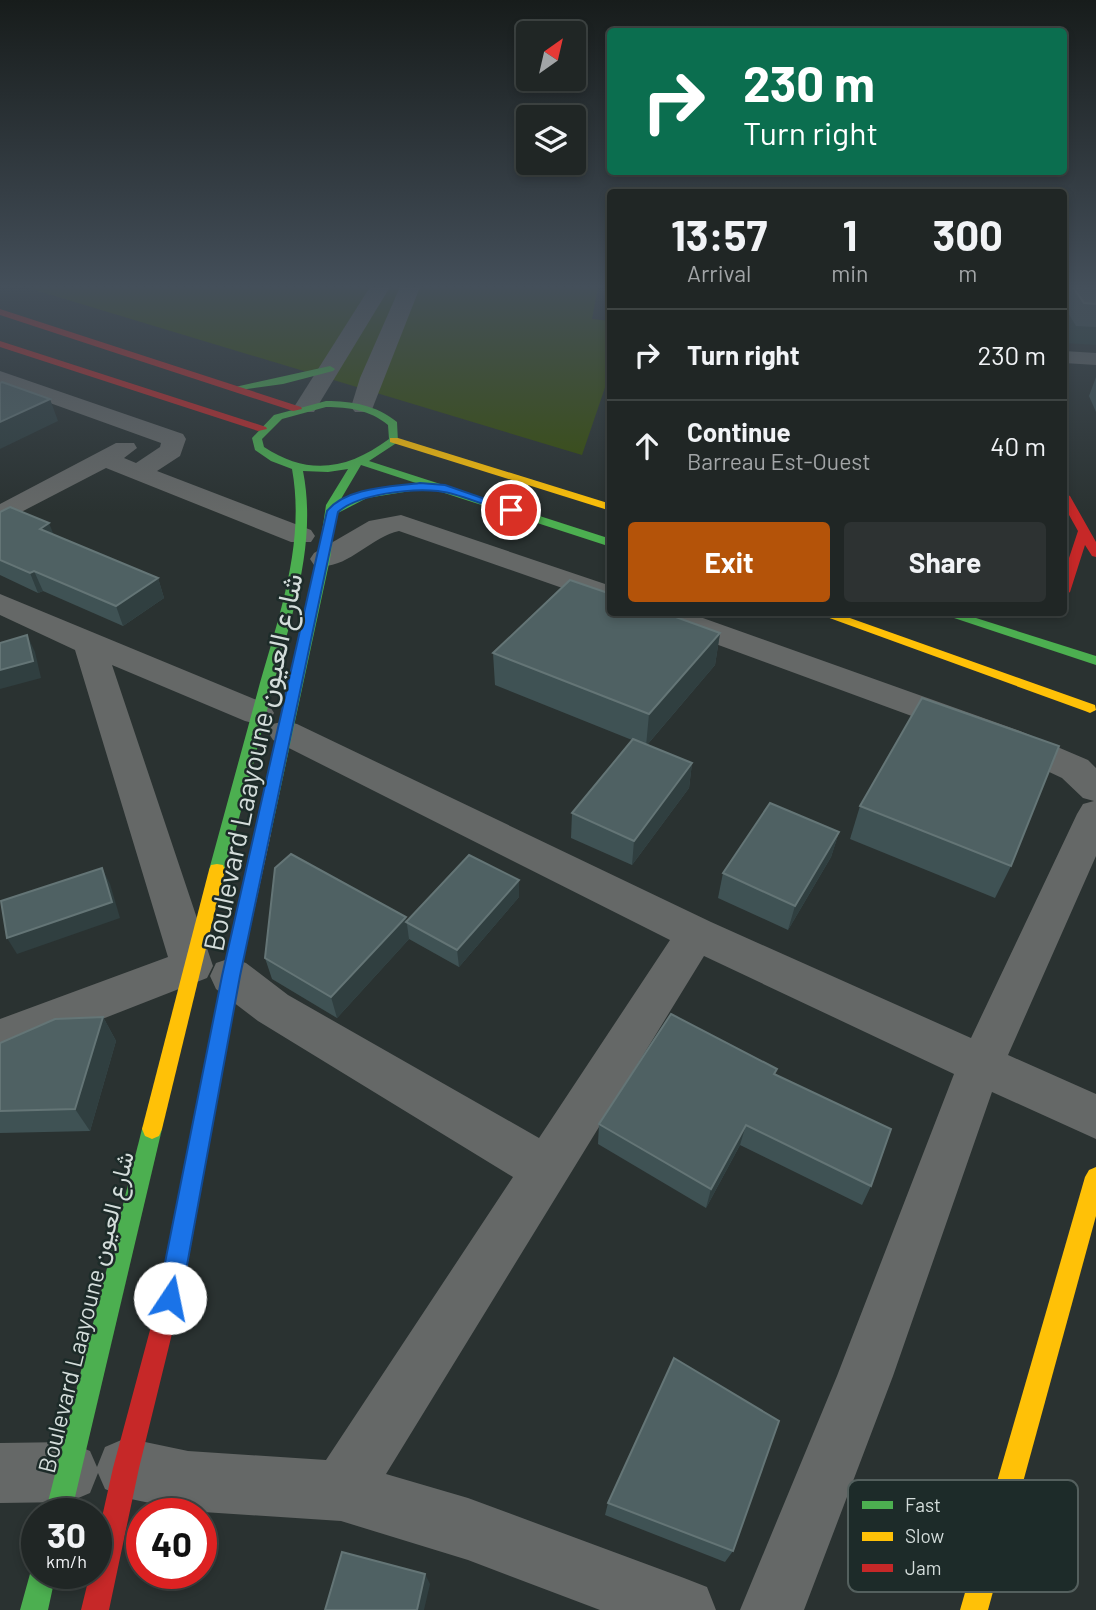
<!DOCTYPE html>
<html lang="en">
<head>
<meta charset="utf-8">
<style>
	:root { --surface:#202625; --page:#2d3232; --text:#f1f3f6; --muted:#a2a5a7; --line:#3d4342; --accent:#b45309 }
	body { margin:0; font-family:Barlow,Vazirmatn,sans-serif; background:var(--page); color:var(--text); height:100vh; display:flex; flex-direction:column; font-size:26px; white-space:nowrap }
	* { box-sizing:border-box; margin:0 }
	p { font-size:23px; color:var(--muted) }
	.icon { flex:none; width:38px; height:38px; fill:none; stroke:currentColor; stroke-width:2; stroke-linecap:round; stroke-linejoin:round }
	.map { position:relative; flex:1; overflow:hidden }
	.details { position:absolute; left:607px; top:189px; width:460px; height:427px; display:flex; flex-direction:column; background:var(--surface); border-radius:7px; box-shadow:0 4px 10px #0003,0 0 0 2px var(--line) }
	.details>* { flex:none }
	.banner { position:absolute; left:607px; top:28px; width:460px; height:147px; border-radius:7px; box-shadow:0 4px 10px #0003,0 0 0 2px var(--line); background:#0b6e4f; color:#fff; overflow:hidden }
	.needle { width:46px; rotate:34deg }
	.tools { position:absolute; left:516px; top:21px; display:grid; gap:14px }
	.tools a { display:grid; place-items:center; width:70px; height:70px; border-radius:7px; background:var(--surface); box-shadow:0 4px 10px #0003,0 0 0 2px var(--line); font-size:35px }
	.speed { position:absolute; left:21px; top:1498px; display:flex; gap:14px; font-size:35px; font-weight:700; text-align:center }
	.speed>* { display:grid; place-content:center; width:91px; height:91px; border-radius:50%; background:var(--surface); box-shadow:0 4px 10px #0003,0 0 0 2px var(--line); line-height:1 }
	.speed small { font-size:18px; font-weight:400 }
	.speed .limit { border:10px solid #d22; background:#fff; color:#111 }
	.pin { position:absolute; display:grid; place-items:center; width:60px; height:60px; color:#fff; margin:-30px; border:4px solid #fff; border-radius:50%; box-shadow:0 2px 7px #0007 }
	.me { position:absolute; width:77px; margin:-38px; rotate:11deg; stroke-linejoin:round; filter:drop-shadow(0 0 5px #0008) }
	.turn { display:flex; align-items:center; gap:24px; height:147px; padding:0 21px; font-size:32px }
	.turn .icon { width:91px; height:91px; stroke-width:2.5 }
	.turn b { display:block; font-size:49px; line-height:60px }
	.eta { display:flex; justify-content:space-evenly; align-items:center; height:119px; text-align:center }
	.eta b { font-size:42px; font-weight:700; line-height:49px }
	.action { display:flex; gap:14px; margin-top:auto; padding:14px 21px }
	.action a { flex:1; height:80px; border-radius:7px; background:var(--accent); color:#fff; font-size:28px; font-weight:700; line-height:80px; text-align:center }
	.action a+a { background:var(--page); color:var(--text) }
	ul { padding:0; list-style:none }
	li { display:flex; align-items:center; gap:21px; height:91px; padding:0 21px; border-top:2px solid var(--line) }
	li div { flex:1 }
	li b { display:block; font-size:26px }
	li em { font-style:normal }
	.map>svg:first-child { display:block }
	.built { fill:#283e3b }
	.green { fill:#384f0a }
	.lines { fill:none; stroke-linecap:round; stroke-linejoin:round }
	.street { fill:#656867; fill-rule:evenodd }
	.fast { fill:#4caf50; fill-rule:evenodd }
	.slow { fill:#ffc107; fill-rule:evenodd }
	.jam { fill:#c62828; fill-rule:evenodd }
	.wall { fill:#3f5254 }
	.shaded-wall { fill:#303f40 }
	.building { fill:#4f6163; stroke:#647576; stroke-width:2 }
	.route { fill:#1a73e8; stroke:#114b97; stroke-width:2 }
	.labels { text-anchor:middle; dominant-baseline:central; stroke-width:5; stroke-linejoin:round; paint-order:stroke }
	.street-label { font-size:24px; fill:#d4dddb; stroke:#1d2b29 }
	.near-street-label { font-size:28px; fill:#d4dddb; stroke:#1d2b29 }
	.key { fill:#1d2b29; stroke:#54605e; stroke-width:2 }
	.key-label { font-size:19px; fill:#d4dddb }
</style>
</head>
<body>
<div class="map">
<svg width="1096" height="1610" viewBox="0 0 1096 1610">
	<rect width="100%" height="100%" fill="#2a3231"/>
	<path class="built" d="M1064 287H1096V345L1064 343Z"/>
	<path class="green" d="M25 287H598L592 319 611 321V370L582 455Z"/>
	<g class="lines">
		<g class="street">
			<path d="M370 287H390L314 412H298L294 407Z"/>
			<path d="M400 287H420L371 412H355L351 407 360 378Z"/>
			<path d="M1064 351 1096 353V365L1064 363Z"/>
			<path d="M0 371 183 434 186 439 180 456 157 471 311 530 315 536 311 542H291L106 468 0 523V504L116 443H134L137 448 124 458 136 463 160 447 161 443 0 385Z"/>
			<path d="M401 515 611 586V605L399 531C370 537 344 573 314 565L310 559 314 553 369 521Z"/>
			<path d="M0 594 269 705 274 713 269 721 257 724 245 721 112 665 213 966 207 978 0 1059V1019L168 957 75 650 0 615Z"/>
			<path d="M641 612H686L1020 731 1088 760 1096 768V856L1008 1055 1096 1094V1139L992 1092 893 1376 804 1610H740L837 1376 954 1074 704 956 386 1474 468 1498 684 1578 707 1587 716 1610H600L468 1560 341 1521 188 1511 126 1498 105 1489 98 1473 90 1493 69 1502 0 1503V1443L69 1442 90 1451 97 1467 105 1447 126 1438 188 1451 326 1460 513 1177 258 1021 216 989 210 976 216 963 231 958 246 963 288 995 539 1138 670 940 273 740 268 732 273 724 285 721 297 724 711 922 971 1038 1077 814 1083 804 1094 801 1083 798 1062 778 996 747 645 618Z"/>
		</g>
		<g class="fast">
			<path d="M330 366 335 369 333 371 283 384 240 390 235 387Z"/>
			<path d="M326 401C352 401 376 405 397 422L398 442 369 461 611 539V547L429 488 367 498 336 514 330 559 271 833 269 837H257L255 833 318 559 326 505 348 469 328 472 303 471C318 547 289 622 271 695 256 753 241 812 225 870L223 875H211L209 870C225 811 241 753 257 694 277 621 306 546 292 469L271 461 255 450 252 438 274 415ZM326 407C349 407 370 410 388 425L389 439C347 470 308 476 264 447L262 439 282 419ZM361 465 419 484 364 492 338 504Z"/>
			<path d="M936 612H957L1096 656V665Z"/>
			<path d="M152 1119 159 1122 162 1129 71 1514H45L142 1129 145 1122Z"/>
			<path d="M37 1562V1573H56L48 1610H20L33 1563Z"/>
		</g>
		<g class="slow">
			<path d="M390 438H398L611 504V511L390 442Z"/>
			<path d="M813 612H833L1095 705 1096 710 1090 713 1085 711Z"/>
			<path d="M263 827 269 829 271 833 240 976 183 1289 180 1297 172 1300 164 1297 161 1289 222 976 255 833 257 829Z"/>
			<path d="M217 864 223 865 225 870 162 1129 159 1136 152 1139 145 1136 142 1129 209 870 211 865Z"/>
			<path d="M1096 1167V1216L988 1610H960L1085 1177 1089 1170Z"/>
		</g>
		<g class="jam">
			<path d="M0 309 301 407 302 409 293 411 0 315Z"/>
			<path d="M0 341 266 427 267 429 258 431 0 347Z"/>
			<path d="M1064 493 1070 496 1096 542V557L1092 556 1085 545 1070 592 1064 596V573L1078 531 1064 506Z"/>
			<path d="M172 1278 180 1281 183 1289 139 1468 109 1610H81L90 1573H96V1544L113 1468 161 1289 164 1281Z"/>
		</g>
	</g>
	<g class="wall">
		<path d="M1064 287H1096V327L1076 326 1064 306Z"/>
		<path d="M1096 377V412L1089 396Z"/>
		<path d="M0 512 158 578 164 598 123 626 43 591 38 593 0 575Z"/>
		<path d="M720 633 715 665 647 745 692 763 689 788 632 865 571 838 572 813 632 740 495 685 493 653Z"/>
		<path d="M860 806 1011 866 995 898 850 839Z"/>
		<path d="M839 832 831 857 788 930 718 898 723 873Z"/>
		<path d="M519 897 459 967 409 939 337 1018 272 979 265 958 406 922Z"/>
		<path d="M103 1017 116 1041 90 1131 0 1133V1043Z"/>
		<path d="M775 1075 871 1186 862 1205 740 1145 706 1208 598 1144 599 1124Z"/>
		<path d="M608 1503 733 1551 725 1562 605 1515Z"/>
	</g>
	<g class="shaded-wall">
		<path d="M50 399 58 421 0 449V422Z"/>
		<path d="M49 523 57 543 40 529Z"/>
		<path d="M34 571 43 591 38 593 30 573Z"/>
		<path d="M158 578 164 598 123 626 116 606Z"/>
		<path d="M720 633 715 665 646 746 649 714Z"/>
		<path d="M27 635 35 652 41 678 0 689V670Z"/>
		<path d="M692 763 689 788 632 865 634 841Z"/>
		<path d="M839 832 831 857 788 930 795 906Z"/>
		<path d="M102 868 110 884 120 918 17 954 7 938Z"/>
		<path d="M519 880V897L459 967 457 950Z"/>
		<path d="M406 917 409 939 337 1018 331 997Z"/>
		<path d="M103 1017 116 1041 90 1131 75 1109Z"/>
		<path d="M746 1125 740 1145 706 1208 711 1189Z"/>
		<path d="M425 1574 430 1584 424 1610H417Z"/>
	</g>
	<g class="building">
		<path d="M1073 287H1096V304L1084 303Z"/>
		<path d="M2 382 50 399 0 422V383Z"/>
		<path d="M10 507 49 523 40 529 158 578 116 606 34 571 30 573 0 560V512Z"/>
		<path d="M570 580 611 594V612H662L720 633 649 714 493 653Z"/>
		<path d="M27 635 33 661 0 670V643Z"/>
		<path d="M922 698 1059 746 1011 866 860 806Z"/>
		<path d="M633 739 692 763 634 841 572 813Z"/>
		<path d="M770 803 839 832 795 906 723 873Z"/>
		<path d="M291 854 406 917 331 997 265 958 275 868Z"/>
		<path d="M469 855 519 880 457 950 406 922Z"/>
		<path d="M102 868 112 902 7 938 1 901Z"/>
		<path d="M671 1014 777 1069 774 1074 891 1129 871 1186 746 1125 711 1189 599 1124Z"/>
		<path d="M103 1017 75 1109 0 1111V1043L55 1019Z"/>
		<path d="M674 1358 779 1421 733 1551 608 1503Z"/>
		<path d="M342 1552 425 1574 417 1610H325Z"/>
	</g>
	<linearGradient id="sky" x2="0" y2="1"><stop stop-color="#171c1b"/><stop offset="0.56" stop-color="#444f5a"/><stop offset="1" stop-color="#444f5a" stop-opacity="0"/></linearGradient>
	<rect width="1096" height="512" fill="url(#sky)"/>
	<path class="route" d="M420 483 445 485 517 510 511 514C487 507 463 494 438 491 412 488 358 494 338 512L240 976 181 1298 178 1306 170 1310 162 1306 158 1298 222 976 327 511C347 487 391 487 420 483Z"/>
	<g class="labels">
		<g class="street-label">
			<text transform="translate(85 1312) rotate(-76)">Boulevard Laayoune شارع العيون</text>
		</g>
		<g class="near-street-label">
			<text transform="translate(252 762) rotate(-78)">Boulevard Laayoune شارع العيون</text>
		</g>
	</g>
	<rect x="848" y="1480" width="230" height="112" rx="10" class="key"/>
	<rect x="862" y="1501" width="31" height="8" fill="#4caf50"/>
	<rect x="862" y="1532" width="31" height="9" fill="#ffc107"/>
	<rect x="862" y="1564" width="31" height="8" fill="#c62828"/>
	<g class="key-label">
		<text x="905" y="1512">Fast</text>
		<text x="905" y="1543">Slow</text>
		<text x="905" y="1575">Jam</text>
	</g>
</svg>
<div class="tools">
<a><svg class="needle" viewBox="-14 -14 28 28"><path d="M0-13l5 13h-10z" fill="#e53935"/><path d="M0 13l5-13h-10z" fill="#a2a5a7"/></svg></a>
<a><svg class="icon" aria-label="layers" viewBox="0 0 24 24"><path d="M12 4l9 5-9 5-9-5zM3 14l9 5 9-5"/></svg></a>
</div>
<div class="speed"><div>30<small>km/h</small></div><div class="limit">40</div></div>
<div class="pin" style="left:511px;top:510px;background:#d93025"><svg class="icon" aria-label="arrive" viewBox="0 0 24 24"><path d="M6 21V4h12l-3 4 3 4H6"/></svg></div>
<svg class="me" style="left:170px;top:1298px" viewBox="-20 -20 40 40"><circle r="19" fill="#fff"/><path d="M0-13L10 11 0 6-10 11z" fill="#1a73e8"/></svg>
<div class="banner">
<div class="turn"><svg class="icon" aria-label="right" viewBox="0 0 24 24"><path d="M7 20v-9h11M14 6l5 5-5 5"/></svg><div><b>230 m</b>Turn right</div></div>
</div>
<section class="details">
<div class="eta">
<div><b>13:57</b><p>Arrival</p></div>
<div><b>1</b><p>min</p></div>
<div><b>300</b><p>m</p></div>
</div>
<ul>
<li><svg class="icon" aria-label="right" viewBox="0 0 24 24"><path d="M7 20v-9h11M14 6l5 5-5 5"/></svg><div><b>Turn right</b></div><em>230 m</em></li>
<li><svg class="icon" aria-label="ahead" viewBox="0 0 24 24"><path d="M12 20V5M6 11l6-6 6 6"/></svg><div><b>Continue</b><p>Barreau Est-Ouest</p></div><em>40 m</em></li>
</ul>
<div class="action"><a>Exit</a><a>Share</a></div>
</section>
</div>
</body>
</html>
